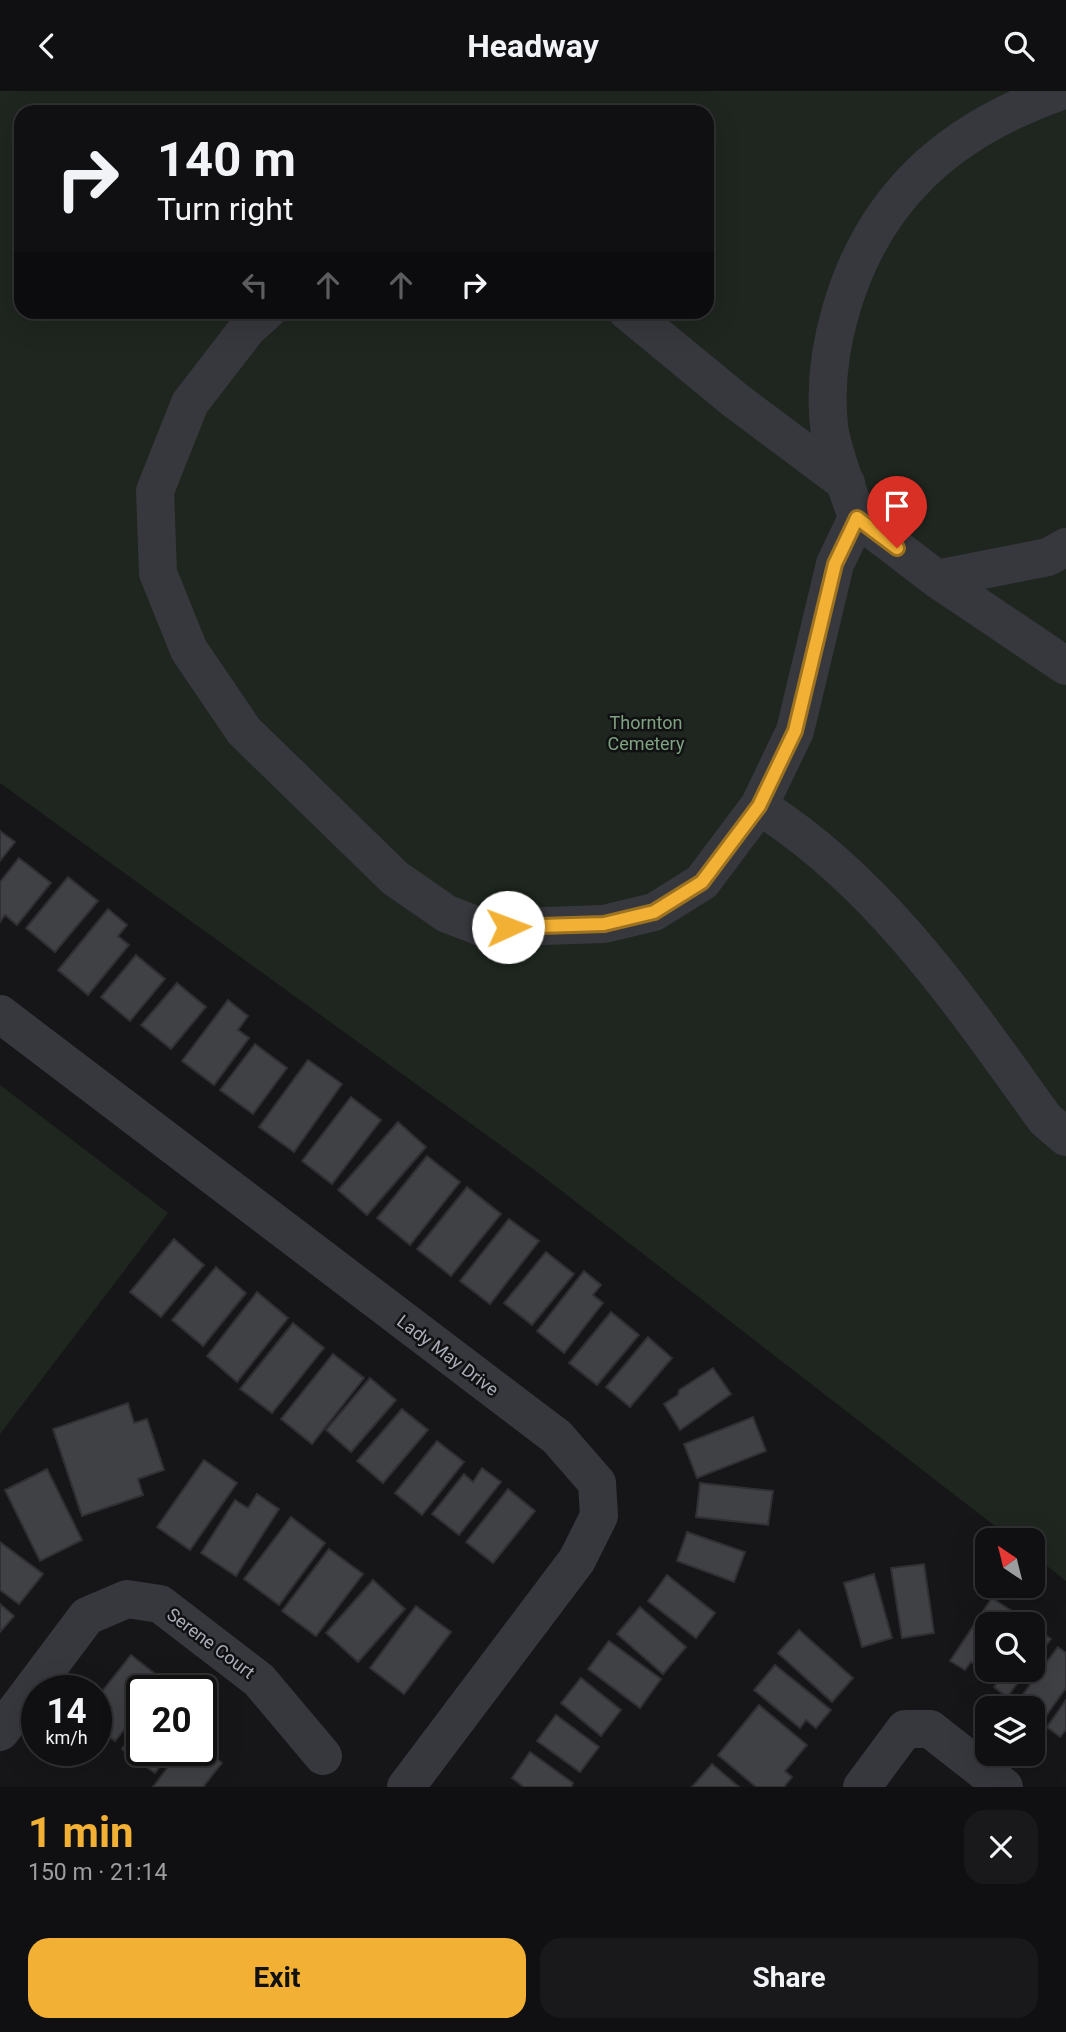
<!DOCTYPE html>
<html lang="en">
<head>
<meta charset="utf-8">
<style>
	:root { --surface:#101012; --page:#19191b; --text:#f1f3f6; --muted:#9c9d9f; --line:#303032; --accent:#f2b134 }
	body { margin:0; font-family:Roboto,sans-serif; background:var(--page); color:var(--text); height:100vh; display:flex; flex-direction:column; font-size:26px; white-space:nowrap }
	* { box-sizing:border-box; margin:0 }
	p { font-size:23px; color:var(--muted) }
	.icon { flex:none; width:38px; height:38px; fill:none; stroke:currentColor; stroke-width:2; stroke-linecap:round; stroke-linejoin:round }
	.map { position:relative; height:1696px; overflow:hidden }
	.drawer { display:flex; flex-direction:column; background:var(--surface); flex:1 }
	.drawer>* { flex:none }
	.guide { position:absolute; left:14px; top:14px; width:700px; height:214px; border-radius:21px; box-shadow:0 7px 28px #0002,0 0 0 2px var(--line); background:#101012; color:var(--text); overflow:hidden }
	.needle { width:46px; rotate:325deg }
	.controls { position:absolute; left:975px; top:1437px; display:grid; gap:14px }
	.controls a { display:grid; place-items:center; width:70px; height:70px; border-radius:14px; background:var(--surface); box-shadow:0 7px 28px #0002,0 0 0 2px var(--line); font-size:35px }
	.speed { position:absolute; left:21px; top:1584px; display:flex; gap:14px; font-size:35px; font-weight:700; text-align:center }
	.speed>* { display:grid; place-content:center; width:91px; height:91px; border-radius:50%; background:var(--surface); box-shadow:0 7px 28px #0002,0 0 0 2px var(--line); line-height:1 }
	.speed small { font-size:18px; font-weight:400 }
	.speed .limit { border:4px solid #111; border-radius:10px; background:#fff; color:#111 }
	.pin { position:absolute; display:grid; place-items:center; width:60px; height:60px; color:#fff; margin:-72px -30px; border-radius:50% 50% 50% 0; rotate:-45deg; box-shadow:0 0 7px #0007 }
	.pin .icon { rotate:45deg }
	.me { position:absolute; width:77px; margin:-38px; rotate:88deg; stroke-linejoin:round; filter:drop-shadow(0 0 5px #0008) }
	.turn { display:flex; align-items:center; gap:24px; height:147px; padding:0 28px; font-size:32px }
	.turn .icon { width:91px; height:91px; stroke-width:2.5 }
	.turn b { display:block; font-size:49px; line-height:60px }
	.lanes { display:flex; align-items:center; height:66px; padding:0 28px; background:#0003; justify-content:center; gap:35px; direction:ltr }
	.lanes .off { opacity:.35 }
	.round { display:grid; place-items:center; flex:none; width:74px; height:74px; border-radius:21px; background:var(--page) }
	.headline { display:flex; align-items:center; justify-content:space-between; height:119px; padding:0 28px }
	h1 { font-size:42px; font-weight:700; line-height:52px; color:var(--accent) }
	.action { display:flex; gap:14px; margin-top:auto; padding:14px 28px }
	.action a { flex:1; height:80px; border-radius:21px; background:var(--accent); color:#111; font-size:28px; font-weight:700; line-height:80px; text-align:center }
	.action a+a { background:var(--page); color:var(--text) }
	header { display:flex; justify-content:space-between; align-items:center; height:91px; padding:0 28px; background:var(--surface); font-size:32px; font-weight:700 }
	.map>svg:first-child { display:block }
	.green { fill:#1e261f; fill-rule:evenodd }
	.building { fill:#404145; stroke:#303034; stroke-width:2 }
	.lines { fill:none; stroke-linecap:round; stroke-linejoin:round }
	.minor { stroke:#37383d; stroke-width:38 }
	.route-casing { stroke:#9d7322; stroke-width:18 }
	.route { stroke:#f2b134; stroke-width:12 }
	.labels { text-anchor:middle; dominant-baseline:central; stroke-width:5; stroke-linejoin:round; paint-order:stroke }
	.park-label { font-size:18px; fill:#7fa381; stroke:#111113 }
	.street-label { font-size:18px; fill:#a8adb8; stroke:#111113 }
</style>
</head>
<body>
<header><svg class="icon" aria-label="back" viewBox="0 0 24 24"><path d="M15 5l-7 7 7 7"/></svg>Headway<svg class="icon" aria-label="search" viewBox="0 0 24 24"><circle cx="10" cy="10" r="6"/><path d="M15 15l6 6"/></svg></header>
<div class="map">
<svg width="1066" height="1696" viewBox="0 0 1066 1696">
	<rect width="100%" height="100%" fill="#161618"/>
	<g class="green">
		<path d="M0 0H1066V1490L1033 1464 1032 1449H1013L532 1077 0 692ZM21 21H707V220H21Z"/>
		<path d="M0 994 168 1122 0 1343Z"/>
	</g>
	<g class="building">
		<path d="M0 740 15 751 0 770Z"/>
		<path d="M19 767 51 792 17 834 5 824 0 831V791Z"/>
		<path d="M68 786 98 810 55 861 26 837Z"/>
		<path d="M108 818 127 834 118 845 129 854 88 904 58 879Z"/>
		<path d="M136 864 165 888 130 930 101 906Z"/>
		<path d="M177 892 206 916 171 958 141 934Z"/>
		<path d="M228 909 248 925 238 939 249 947 214 994 182 970Z"/>
		<path d="M255 953 287 977 253 1023 220 999Z"/>
		<path d="M308 969 342 993 294 1061 259 1036Z"/>
		<path d="M351 1006 381 1029 332 1093 302 1070Z"/>
		<path d="M398 1031 426 1056 367 1124 338 1099Z"/>
		<path d="M427 1065 460 1091 410 1154 377 1127Z"/>
		<path d="M467 1096 501 1123 451 1185 417 1158Z"/>
		<path d="M509 1128 539 1150 490 1213 460 1190Z"/>
		<path d="M174 1148 204 1174 161 1226 130 1201Z"/>
		<path d="M546 1161 574 1183 532 1234 504 1212Z"/>
		<path d="M216 1176 246 1202 203 1255 172 1229Z"/>
		<path d="M584 1180 601 1194 593 1204 603 1212 564 1262 537 1240Z"/>
		<path d="M257 1201 288 1227 237 1291 207 1265Z"/>
		<path d="M611 1221 639 1244 597 1294 569 1272Z"/>
		<path d="M293 1232 324 1257 272 1322 240 1298Z"/>
		<path d="M648 1246 672 1267 630 1316 606 1296Z"/>
		<path d="M333 1263 364 1287 312 1353 281 1328Z"/>
		<path d="M713 1277 731 1303 680 1339 664 1313 678 1304 679 1299Z"/>
		<path d="M370 1287 396 1309 351 1361 326 1339Z"/>
		<path d="M128 1312 134 1332 147 1328 164 1379 138 1388 143 1404 82 1425 53 1338Z"/>
		<path d="M402 1318 428 1339 383 1392 357 1370Z"/>
		<path d="M753 1326 766 1360 697 1387 684 1353Z"/>
		<path d="M437 1350 464 1371 422 1424 395 1402Z"/>
		<path d="M204 1369 237 1392 190 1459 157 1436Z"/>
		<path d="M482 1377 501 1391 459 1444 432 1423 464 1383 473 1391Z"/>
		<path d="M47 1378 82 1449 40 1470 5 1399Z"/>
		<path d="M700 1392 773 1400 768 1434 696 1426Z"/>
		<path d="M508 1398 535 1420 493 1472 466 1451Z"/>
		<path d="M257 1403 279 1418 236 1485 201 1462 235 1409 248 1417Z"/>
		<path d="M291 1426 325 1452 279 1514 244 1488Z"/>
		<path d="M687 1441 745 1461 734 1491 677 1470Z"/>
		<path d="M0 1451 43 1483 19 1513 0 1499Z"/>
		<path d="M329 1458 363 1483 316 1545 282 1520Z"/>
		<path d="M924 1473 934 1542 902 1547 891 1477Z"/>
		<path d="M874 1483 892 1547 862 1556 844 1492Z"/>
		<path d="M667 1484 715 1522 696 1547 648 1510Z"/>
		<path d="M373 1489 405 1518 358 1571 326 1542Z"/>
		<path d="M992 1507 1018 1524 1012 1533H987V1571L983 1578 971 1571 965 1579 950 1570Z"/>
		<path d="M0 1513 14 1525 0 1541Z"/>
		<path d="M416 1515 451 1541 404 1603 370 1577Z"/>
		<path d="M640 1516 686 1556 663 1583 617 1543Z"/>
		<path d="M1032 1535 1051 1548 1032 1572Z"/>
		<path d="M799 1539 853 1587 832 1611 778 1562Z"/>
		<path d="M609 1550 661 1588 640 1617 588 1578Z"/>
		<path d="M1058 1556 1066 1562V1597L1040 1633 1032 1627 1033 1615 1021 1606Z"/>
		<path d="M131 1564 163 1589 154 1600H142V1616L115 1650 96 1635V1608Z"/>
		<path d="M775 1574 831 1619 816 1637 806 1629 800 1637 754 1599Z"/>
		<path d="M990 1578H1028L1007 1606 994 1596 1000 1588Z"/>
		<path d="M581 1587 621 1619 601 1645 561 1612Z"/>
		<path d="M1066 1609V1639L1060 1646 1047 1636Z"/>
		<path d="M759 1614 807 1654 785 1680 792 1686 784 1696H756L718 1664Z"/>
		<path d="M556 1624 599 1656 580 1681 537 1650Z"/>
		<path d="M142 1630V1659H171L155 1682 122 1658Z"/>
		<path d="M201 1656 222 1672 203 1696H153L181 1659H201Z"/>
		<path d="M530 1661 573 1692 571 1696H524L512 1687Z"/>
		<path d="M712 1673 739 1696H692Z"/>
	</g>
	<g class="lines">
		<g class="minor">
			<path d="M267 220 247 238 190 312 155 400 158 482 189 559 244 640 395 787 447 823 484 837 604 833 654 821 702 791 759 715 795 640 835 473 857 427C848 398 833 364 829 335 825 296 830 256 841 219 874 105 950 39 1061 0"/>
			<path d="M627 220 735 309 846 392"/>
			<path d="M857 427 937 488 1066 575"/>
			<path d="M937 488 1048 466 1066 456"/>
			<path d="M759 715C880 791 963 914 1045 1028L1066 1046"/>
			<path d="M0 923 557 1346 597 1392 599 1425 577 1469 406 1696"/>
			<path d="M0 1641 87 1525 127 1508 160 1513 259 1589 323 1665"/>
			<path d="M862 1696 905 1638H930L1004 1696"/>
		</g>
	</g>
	<g class="lines">
		<defs>
			<path id="route" d="M508 836 604 833 654 821 702 791 759 715 795 640 835 473 857 427 897 457"/>
		</defs>
		<use href="#route" class="route-casing"/>
		<use href="#route" class="route"/>
	</g>
	<g class="labels">
		<g class="park-label">
			<text x="646" y="631">Thornton<tspan x="646" dy="21">Cemetery</tspan></text>
		</g>
		<g class="street-label">
			<text transform="translate(448 1264) rotate(37)">Lady May Drive</text>
			<text transform="translate(211 1552) rotate(37)">Serene Court</text>
		</g>
	</g>
</svg>
<div class="controls">
<a><svg class="needle" viewBox="-14 -14 28 28"><path d="M0-13l5 13h-10z" fill="#e53935"/><path d="M0 13l5-13h-10z" fill="#9c9d9f"/></svg></a>
<a><svg class="icon" aria-label="search" viewBox="0 0 24 24"><circle cx="10" cy="10" r="6"/><path d="M15 15l6 6"/></svg></a>
<a><svg class="icon" aria-label="layers" viewBox="0 0 24 24"><path d="M12 4l9 5-9 5-9-5zM3 14l9 5 9-5"/></svg></a>
</div>
<div class="speed"><div>14<small>km/h</small></div><div class="limit">20</div></div>
<div class="pin" style="left:897px;top:457px;background:#d93025"><svg class="icon" aria-label="arrive" viewBox="0 0 24 24"><path d="M6 21V4h12l-3 4 3 4H6"/></svg></div>
<svg class="me" style="left:508px;top:836px" viewBox="-20 -20 40 40"><circle r="19" fill="#fff"/><path d="M0-13L10 11 0 6-10 11z" fill="#f2b134"/></svg>
<div class="guide">
<div class="turn"><svg class="icon" aria-label="right" viewBox="0 0 24 24"><path d="M7 20v-9h11M14 6l5 5-5 5"/></svg><div><b>140 m</b>Turn right</div></div>
<div class="lanes"><svg class="icon off" aria-label="left" viewBox="0 0 24 24"><path d="M17 20v-9H6M10 6l-5 5 5 5"/></svg><svg class="icon off" aria-label="ahead" viewBox="0 0 24 24"><path d="M12 20V5M6 11l6-6 6 6"/></svg><svg class="icon off" aria-label="ahead" viewBox="0 0 24 24"><path d="M12 20V5M6 11l6-6 6 6"/></svg><svg class="icon" aria-label="right" viewBox="0 0 24 24"><path d="M7 20v-9h11M14 6l5 5-5 5"/></svg></div>
</div>
</div>
<section class="drawer">
<div class="headline"><div><h1>1 min</h1><p>150 m · 21:14</p></div><a class="round"><svg class="icon" aria-label="close" viewBox="0 0 24 24"><path d="M6 6l12 12M18 6L6 18"/></svg></a></div>
<div class="action"><a>Exit</a><a>Share</a></div>
</section>
</body>
</html>
